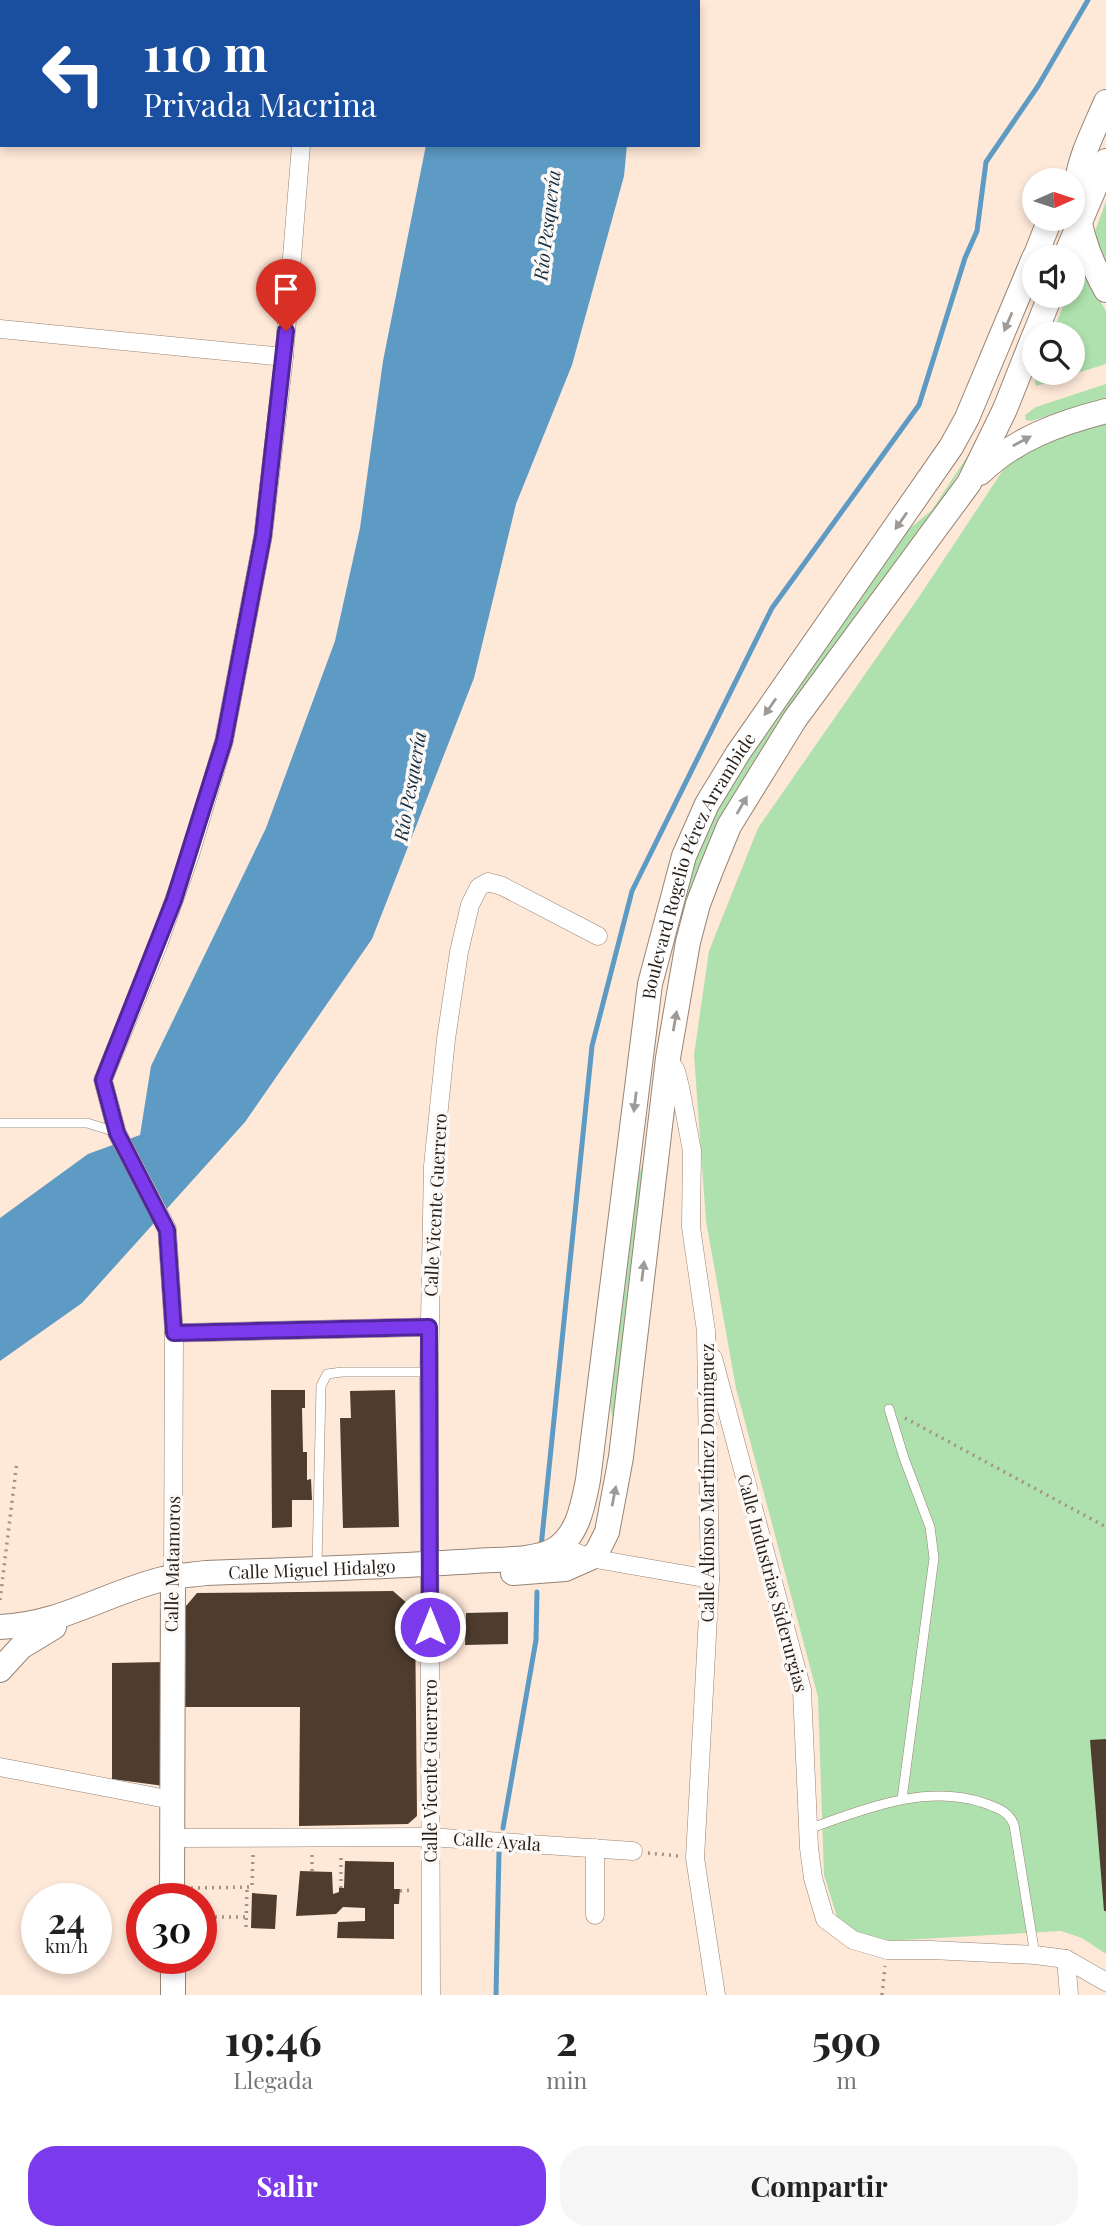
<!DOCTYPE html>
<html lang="es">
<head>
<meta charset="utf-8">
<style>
	:root { --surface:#fff; --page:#f6f6f6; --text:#222; --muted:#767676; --accent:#7c3aed }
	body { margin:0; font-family:"Playfair Display",serif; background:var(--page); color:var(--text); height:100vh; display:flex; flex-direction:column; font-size:26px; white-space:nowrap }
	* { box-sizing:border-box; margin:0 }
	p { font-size:23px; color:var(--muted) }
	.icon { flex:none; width:38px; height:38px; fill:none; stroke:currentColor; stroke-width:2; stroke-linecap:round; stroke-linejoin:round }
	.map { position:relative; height:1995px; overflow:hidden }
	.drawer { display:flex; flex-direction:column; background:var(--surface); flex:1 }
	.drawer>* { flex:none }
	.guide { position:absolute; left:0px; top:0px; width:700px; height:147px; box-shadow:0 4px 10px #0003; background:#1a4fa0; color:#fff; overflow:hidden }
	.needle { width:46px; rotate:87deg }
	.controls { position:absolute; left:1022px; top:168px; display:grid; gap:14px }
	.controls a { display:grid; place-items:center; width:63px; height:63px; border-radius:50%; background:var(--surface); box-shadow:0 4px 10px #0003; font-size:35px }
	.speed { position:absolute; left:21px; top:1883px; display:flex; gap:14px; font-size:35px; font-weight:700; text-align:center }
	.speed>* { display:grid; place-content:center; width:91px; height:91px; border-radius:50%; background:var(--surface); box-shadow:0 4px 10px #0003; line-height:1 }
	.speed small { font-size:18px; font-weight:400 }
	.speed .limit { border:10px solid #d22; background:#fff; color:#111 }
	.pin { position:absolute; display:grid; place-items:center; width:60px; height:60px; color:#fff; margin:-72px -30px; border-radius:50% 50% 50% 0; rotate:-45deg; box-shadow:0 0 7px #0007 }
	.pin .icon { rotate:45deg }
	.me { position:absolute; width:77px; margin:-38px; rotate:0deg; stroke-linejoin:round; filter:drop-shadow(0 0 5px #0008) }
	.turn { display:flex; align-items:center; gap:24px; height:147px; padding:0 28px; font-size:32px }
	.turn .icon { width:91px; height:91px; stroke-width:2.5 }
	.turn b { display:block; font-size:49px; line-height:60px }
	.eta { display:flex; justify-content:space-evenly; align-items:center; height:119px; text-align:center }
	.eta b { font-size:42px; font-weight:700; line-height:49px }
	.action { display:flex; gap:14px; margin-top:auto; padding:14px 28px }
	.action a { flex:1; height:80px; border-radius:28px; background:var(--accent); color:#fff; font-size:28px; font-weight:700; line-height:80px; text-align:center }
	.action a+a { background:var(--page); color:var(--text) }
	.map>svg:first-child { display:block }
	.green { fill:#aee1ad }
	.water { fill:#5d9ac4 }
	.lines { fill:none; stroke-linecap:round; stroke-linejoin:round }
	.stream { stroke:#5d9ac4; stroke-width:5 }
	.building { fill:#4e3d2f }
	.lane-casing { stroke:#978475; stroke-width:10 }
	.street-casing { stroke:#978475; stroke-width:19 }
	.secondary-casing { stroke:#978475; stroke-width:26 }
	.path { stroke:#a29287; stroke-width:3.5; stroke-dasharray:2 5; stroke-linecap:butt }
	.lane { stroke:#fff; stroke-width:9 }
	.street { stroke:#fff; stroke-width:18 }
	.secondary { stroke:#fff; stroke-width:24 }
	.oneway { fill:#9e9a98 }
	.route-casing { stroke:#51269a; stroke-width:18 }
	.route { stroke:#7c3aed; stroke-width:12 }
	.labels { text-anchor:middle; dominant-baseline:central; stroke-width:7; stroke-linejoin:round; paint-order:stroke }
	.street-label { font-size:18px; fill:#271f19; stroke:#fdf9f6 }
	.water-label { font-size:19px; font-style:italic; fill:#122e41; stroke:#fdf9f6 }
</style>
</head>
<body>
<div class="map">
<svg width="1106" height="1995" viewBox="0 0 1106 1995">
	<rect width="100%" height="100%" fill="#fee8d8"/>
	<g class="green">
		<path d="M1106 201V271L1094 234Z"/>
		<path d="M1078 267H1081L1106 311V364L1036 386 1035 381 1038 373H1073V334H1052L1067 296H1073V280Z"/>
		<path d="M1106 384V398L1031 421 1026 420 1025 415 1036 407Z"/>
		<path d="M1106 420V1954L1082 1938 1061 1931 884 1941 848 1932 838 1920 824 1875 818 1697 736 1388 706 1221 694 1055 709 951 758 828 923 591 1007 464 1025 451Z"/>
		<path d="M974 446 976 447 933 513 752 766 666 998 681 919V890L705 826 811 663 909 529 932 510Z"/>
		<path d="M645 1158 615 1421 603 1494 613 1422 608 1392 634 1186Z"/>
	</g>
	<g class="water">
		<path d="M451 0H642L451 2Z"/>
		<path d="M426 145H627L624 176 572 365 516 504 474 678 372 939 245 1122 82 1303 0 1361V1218L88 1154 140 1135 151 1066 266 828 335 641 360 528 383 361Z"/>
	</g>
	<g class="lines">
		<g class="stream">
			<path d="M541 1547 592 1046 632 891 772 608 919 405 965 258 977 231 986 162 1038 86 1088 0"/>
			<path d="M503 1828 536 1640 537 1592"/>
			<path d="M496 1995 499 1851"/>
		</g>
	</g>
	<g class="building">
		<path d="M271 1390H305V1408H302L303 1452H307V1480L311 1479 312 1500H292V1527L272 1528Z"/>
		<path d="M395 1390 399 1527 343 1528 340 1418H351L350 1391Z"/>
		<path d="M393 1591 415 1610 417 1816 408 1824 299 1826 300 1707H185L186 1606 197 1593Z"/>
		<path d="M508 1612V1644L465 1645 466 1613Z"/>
		<path d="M163 1662 164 1786 112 1779V1663Z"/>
		<path d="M1106 1739V1911H1104L1090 1740Z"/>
		<path d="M345 1861 394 1862V1889H400L399 1904H394V1939L337 1938 338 1922 365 1921V1908L343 1907 336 1914 296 1916 300 1871 332 1872 333 1894 339 1892V1888H344Z"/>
		<path d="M252 1893 277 1895 275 1929 251 1928Z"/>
	</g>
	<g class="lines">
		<defs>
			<g id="lane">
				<path d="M0 1123H87L116 1132"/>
				<path d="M889 1409 904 1458 930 1527 934 1558 902 1799"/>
				<path d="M317 1566 321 1386 327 1374 342 1372H429"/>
				<path d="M808 1829C863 1810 925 1783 984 1803 997 1808 1009 1811 1014 1825L1035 1955"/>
			</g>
			<g id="street">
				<path d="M315 2V0"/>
				<path d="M0 329 284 357"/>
				<path d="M668 1058 676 1071 680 1087 692 1151 691 1227 706 1331 710 1579 695 1858 716 1995"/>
				<path d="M174 1333 429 1327"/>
				<path d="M713 1358 802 1690 809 1848 813 1878 825 1919 853 1940 887 1950H931L1035 1955 1066 1959 1106 1982"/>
				<path d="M560 1546 590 1558 710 1579"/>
				<path d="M173 1577 174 1333 167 1229 117 1133 103 1080 158 945 190 855 224 741 263 536 284 357 301 145"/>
				<path d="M0 1767 172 1800"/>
				<path d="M172 1838 429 1837 633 1851"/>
				<path d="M595 1915V1848"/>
				<path d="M1066 1959 1069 1995"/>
				<path d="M431 1995 429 1372 433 1166 446 1039 459 952 470 905 479 887 488 882 502 886 598 936"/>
			</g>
			<g id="secondary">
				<path d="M1106 102C1080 162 1064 185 1088 251 1093 264 1099 278 1106 290"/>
				<path d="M1035 257 1050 219"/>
				<path d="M1065 257 1106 161"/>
				<path d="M1035 334 1050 296"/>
				<path d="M980 473C1015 439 1059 423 1106 411"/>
				<path d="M513 1573 565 1569 590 1558 597 1552 607 1532 621 1457 668 1058 688 942 698 904 711 870 729 826 795 719 969 483 1005 409 1034 336"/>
				<path id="s1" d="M0 1627C60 1625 106 1593 163 1579 177 1575 192 1575 206 1573 296 1570 385 1567 475 1561 497 1559 535 1561 554 1550 578 1536 583 1505 588 1480L650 984 684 856 707 804 738 753 951 447 967 418 1034 258"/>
				<path d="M0 1670 21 1647 54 1627"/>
				<path d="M172 1899 173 1577"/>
				<path d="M173 1958V1995"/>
			</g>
		</defs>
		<use href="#lane" class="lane-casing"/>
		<use href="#street" class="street-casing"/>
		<use href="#secondary" class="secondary-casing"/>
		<g class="path">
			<path d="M905 1418 1106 1527"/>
			<path d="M0 1600 17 1461"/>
			<path d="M648 1853 679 1856"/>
			<path d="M312 1871V1853"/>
			<path d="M191 1888 252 1887 253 1854"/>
			<path d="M341 1888V1856"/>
			<path d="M400 1891 414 1890"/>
			<path d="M201 1917H246"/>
			<path d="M246 1927 247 1888"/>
			<path d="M882 1995 885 1966"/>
		</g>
		<use href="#lane" class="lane"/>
		<use href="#street" class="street"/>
		<use href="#secondary" class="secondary"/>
	</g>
	<defs><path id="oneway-solid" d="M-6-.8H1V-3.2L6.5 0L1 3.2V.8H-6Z" transform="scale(1.75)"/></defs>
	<g class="oneway">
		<use href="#oneway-solid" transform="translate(1008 322) rotate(113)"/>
		<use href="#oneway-solid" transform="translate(1022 441) rotate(-28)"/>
		<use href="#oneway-solid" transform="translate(901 521) rotate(125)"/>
		<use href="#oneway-solid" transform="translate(770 707) rotate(125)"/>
		<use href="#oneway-solid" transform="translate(742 805) rotate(-60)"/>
		<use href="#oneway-solid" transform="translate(675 1021) rotate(-80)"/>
		<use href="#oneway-solid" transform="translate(635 1102) rotate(97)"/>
		<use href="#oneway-solid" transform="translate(643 1271) rotate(-83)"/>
		<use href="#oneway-solid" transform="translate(614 1496) rotate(-79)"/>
	</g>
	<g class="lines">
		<defs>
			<path id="route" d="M286 331 263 536 224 741 174 900 103 1080 117 1133 167 1230 174 1333 429 1327 430 1627"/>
		</defs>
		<use href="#route" class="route-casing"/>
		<use href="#route" class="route"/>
	</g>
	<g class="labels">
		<g class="street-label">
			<text stroke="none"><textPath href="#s1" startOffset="1272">Boulevard Rogelio Pérez Arrambide</textPath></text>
			<text transform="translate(435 1205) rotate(-87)">Calle Vicente Guerrero</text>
			<text transform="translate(707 1483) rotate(-90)">Calle Alfonso Martínez Domínguez</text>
			<text transform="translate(172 1564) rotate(-89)">Calle Matamoros</text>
			<text stroke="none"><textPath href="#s1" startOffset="320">Calle Miguel Hidalgo</textPath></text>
			<text transform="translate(773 1583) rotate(75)">Calle Industrias Siderurgias</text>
			<text transform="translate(430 1771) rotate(-90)">Calle Vicente Guerrero</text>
			<text transform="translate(497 1841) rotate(4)">Calle Ayala</text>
		</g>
		<g class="water-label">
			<text transform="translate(546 225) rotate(-83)">Río Pesquería</text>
			<text transform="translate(409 786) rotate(-80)">Río Pesquería</text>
		</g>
	</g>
</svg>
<div class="controls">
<a><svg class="needle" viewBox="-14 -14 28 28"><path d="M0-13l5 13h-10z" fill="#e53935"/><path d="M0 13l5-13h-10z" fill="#767676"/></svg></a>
<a><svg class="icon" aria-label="sound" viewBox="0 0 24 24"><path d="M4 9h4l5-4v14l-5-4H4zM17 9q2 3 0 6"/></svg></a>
<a><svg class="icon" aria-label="search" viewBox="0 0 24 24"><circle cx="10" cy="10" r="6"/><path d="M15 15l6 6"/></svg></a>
</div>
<div class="speed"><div>24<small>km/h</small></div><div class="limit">30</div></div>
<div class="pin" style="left:286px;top:331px;background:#d93025"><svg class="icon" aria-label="arrive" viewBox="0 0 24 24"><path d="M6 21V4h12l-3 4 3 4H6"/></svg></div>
<svg class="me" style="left:430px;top:1627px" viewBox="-20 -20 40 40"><circle r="17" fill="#7c3aed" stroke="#fff" stroke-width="3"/><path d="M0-11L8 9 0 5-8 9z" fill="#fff"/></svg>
<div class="guide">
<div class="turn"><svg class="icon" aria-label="left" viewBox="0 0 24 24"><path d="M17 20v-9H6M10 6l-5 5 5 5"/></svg><div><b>110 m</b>Privada Macrina</div></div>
</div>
</div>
<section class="drawer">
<div class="eta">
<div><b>19:46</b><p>Llegada</p></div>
<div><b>2</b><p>min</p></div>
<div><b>590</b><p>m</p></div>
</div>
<div class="action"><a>Salir</a><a>Compartir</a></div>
</section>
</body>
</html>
